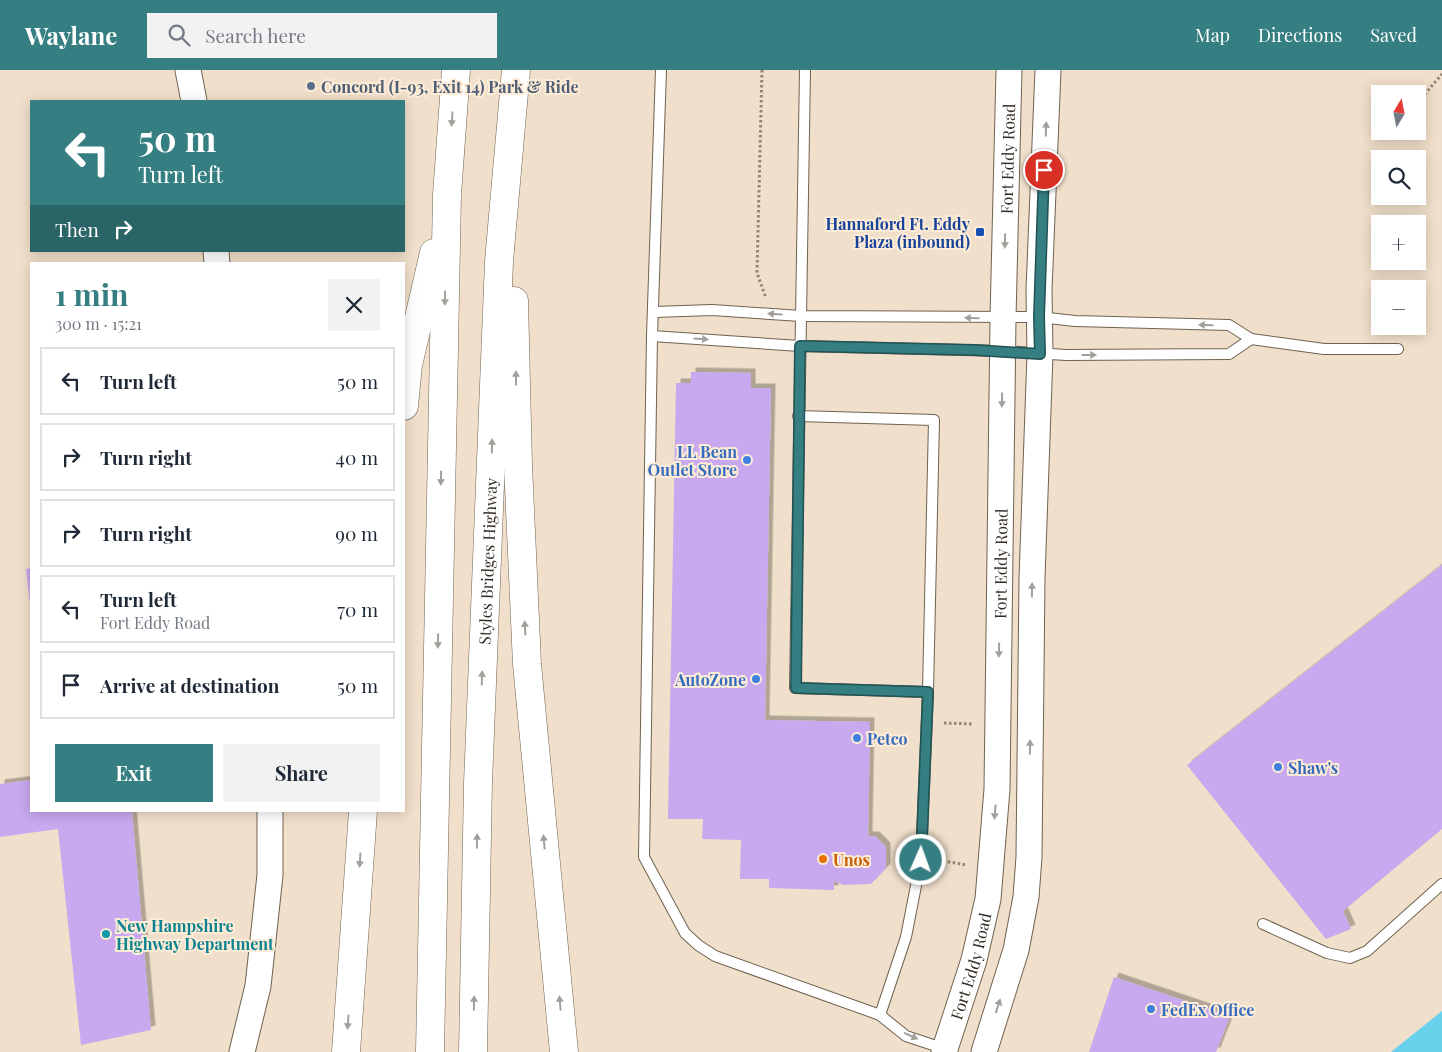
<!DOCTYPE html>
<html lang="en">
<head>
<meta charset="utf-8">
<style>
	:root { --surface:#fff; --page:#f2f2f3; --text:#1f2937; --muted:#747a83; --line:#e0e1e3; --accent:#357e81 }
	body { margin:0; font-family:"Playfair Display",serif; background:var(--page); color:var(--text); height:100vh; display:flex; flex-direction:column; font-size:19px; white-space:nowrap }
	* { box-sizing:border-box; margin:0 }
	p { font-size:16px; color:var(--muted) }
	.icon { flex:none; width:28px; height:28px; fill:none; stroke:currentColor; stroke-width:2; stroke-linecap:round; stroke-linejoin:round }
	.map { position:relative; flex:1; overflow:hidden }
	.panel { position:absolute; left:30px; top:192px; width:375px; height:550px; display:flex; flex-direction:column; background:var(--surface); border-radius:0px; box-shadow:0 2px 12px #0003 }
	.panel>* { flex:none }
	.banner { position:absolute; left:30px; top:30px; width:375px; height:152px; border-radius:0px; box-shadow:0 2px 12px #0003; background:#357e81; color:#fff; overflow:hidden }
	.needle { width:32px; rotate:10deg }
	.buttons { position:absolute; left:1371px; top:15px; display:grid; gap:10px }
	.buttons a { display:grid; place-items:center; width:55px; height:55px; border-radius:0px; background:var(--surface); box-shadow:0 2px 12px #0003; font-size:25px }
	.pin { position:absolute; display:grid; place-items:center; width:42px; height:42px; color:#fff; margin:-21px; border:2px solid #fff; border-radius:50%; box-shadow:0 1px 5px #0007 }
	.me { position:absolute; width:55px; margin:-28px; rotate:2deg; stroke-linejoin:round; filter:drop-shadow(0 0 4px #0008) }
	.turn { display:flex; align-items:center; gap:18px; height:105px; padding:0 25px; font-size:22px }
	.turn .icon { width:65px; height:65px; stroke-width:2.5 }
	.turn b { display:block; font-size:35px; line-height:42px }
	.then { display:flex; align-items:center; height:48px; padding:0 25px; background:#0003; gap:10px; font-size:19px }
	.round { display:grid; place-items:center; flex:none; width:52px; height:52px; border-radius:0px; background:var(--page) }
	.headline { display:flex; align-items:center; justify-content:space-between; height:85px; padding:0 25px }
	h1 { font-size:30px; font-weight:700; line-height:38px; color:var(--accent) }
	.button { display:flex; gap:10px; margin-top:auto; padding:10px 25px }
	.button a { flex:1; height:58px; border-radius:0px; background:var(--accent); color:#fff; font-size:20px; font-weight:700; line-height:58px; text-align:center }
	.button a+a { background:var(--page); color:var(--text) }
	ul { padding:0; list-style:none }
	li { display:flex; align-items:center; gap:15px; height:68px; margin:0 10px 8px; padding:0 15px; border:2px solid var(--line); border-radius:0px }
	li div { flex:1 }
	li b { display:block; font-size:19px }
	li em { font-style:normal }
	header { display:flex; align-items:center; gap:30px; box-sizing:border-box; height:70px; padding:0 25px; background:var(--accent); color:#fff }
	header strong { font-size:24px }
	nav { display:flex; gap:28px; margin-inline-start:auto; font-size:18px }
	.search { width:350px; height:45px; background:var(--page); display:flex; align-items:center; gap:12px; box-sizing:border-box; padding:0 18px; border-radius:0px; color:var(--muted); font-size:19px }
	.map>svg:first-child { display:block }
	.water { fill:#69d1eb }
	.building { fill:#c8a8ef; filter:url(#shadow) }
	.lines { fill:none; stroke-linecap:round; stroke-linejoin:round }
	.service-casing { stroke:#706250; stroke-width:12 }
	.tertiary-casing { stroke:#706250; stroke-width:27 }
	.motorway-casing { stroke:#706250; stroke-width:29 }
	.path { stroke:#928678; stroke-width:3; stroke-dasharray:2.5 2.5; stroke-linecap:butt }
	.service { stroke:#fff; stroke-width:10 }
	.tertiary { stroke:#fff; stroke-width:25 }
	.motorway { stroke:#fff; stroke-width:28 }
	.oneway { fill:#a3a09c }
	.route-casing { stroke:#225254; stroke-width:12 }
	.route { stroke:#357e81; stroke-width:9 }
	.service-dot { fill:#5c6f8a; stroke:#feecd7; stroke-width:2 }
	.transit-dot { fill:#1a4fb4; stroke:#feecd7; stroke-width:2 }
	.shop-dot { fill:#3f7fe0; stroke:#feecd7; stroke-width:2 }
	.food-dot { fill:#e8710a; stroke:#feecd7; stroke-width:2 }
	.culture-dot { fill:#0f9aa8; stroke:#feecd7; stroke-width:2 }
	.labels { text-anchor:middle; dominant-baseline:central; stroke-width:4; stroke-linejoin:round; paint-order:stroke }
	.service-label { font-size:16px; font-weight:bold; fill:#4e5e75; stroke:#feecd7; text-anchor:start }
	.street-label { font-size:16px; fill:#332c24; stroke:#feecd7 }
	.transit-label { font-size:16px; font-weight:bold; fill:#164399; stroke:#feecd7; text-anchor:end }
	.shop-label { font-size:16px; font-weight:bold; fill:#366cbe; stroke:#feecd7; text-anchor:start }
	.food-label { font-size:16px; font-weight:bold; fill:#c56008; stroke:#feecd7; text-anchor:start }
	.culture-label { font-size:16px; font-weight:bold; fill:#0d838f; stroke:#feecd7; text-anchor:start }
</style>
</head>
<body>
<header>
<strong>Waylane</strong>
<div class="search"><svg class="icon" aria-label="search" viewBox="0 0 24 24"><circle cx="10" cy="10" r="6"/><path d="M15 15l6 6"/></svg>Search here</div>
<nav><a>Map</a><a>Directions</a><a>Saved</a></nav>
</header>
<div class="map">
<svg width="1442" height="982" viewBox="0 0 1442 982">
	<defs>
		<filter id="shadow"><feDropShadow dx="4.5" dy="-4.5" stdDeviation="0" flood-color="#0004"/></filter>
	</defs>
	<rect width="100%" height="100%" fill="#f0dfca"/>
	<path class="water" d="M1442 941V982H1391Z"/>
	<g class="building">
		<path d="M691 302 751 303V318H771L765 650 870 652 868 766H875L886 777V798L871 814 843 815 834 811V820L769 818V809H740L741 770 702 769 703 749H668L676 313H691Z"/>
		<path d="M1442 495V759L1343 841 1351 859 1326 869 1187 695Z"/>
		<path d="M31 498V533L30 534 26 499Z"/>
		<path d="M31 710V741H132L151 960 81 975 58 759 0 767V714Z"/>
		<path d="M1114 907 1230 946 1216 982H1089Z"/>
	</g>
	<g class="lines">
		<defs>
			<g id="service">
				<path d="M661 0 652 266 644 787 685 863 698 875 715 886 880 945 906 867 921 790 928 622 934 350 798 346"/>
				<path d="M805 0 795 618 928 622"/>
				<path d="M654 242 712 240 801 246 1039 247 1075 251 1229 255 1251 269 1324 279H1398"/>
				<path d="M652 266 800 276 1003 281 1066 285 1229 284 1251 269"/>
				<path d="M1263 854 1327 883 1350 888 1367 881 1442 814"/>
				<path d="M880 945 906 966 945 979"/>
			</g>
			<g id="tertiary">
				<path d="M188 0 194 31"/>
				<path d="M216 181 217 194"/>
				<path d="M242 982 258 916 270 805V741"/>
				<path id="s1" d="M944 982 974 890 988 829 997 719 1003 248 1009 0"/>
				<path d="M984 982 1016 880 1026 827 1029 787 1032 508 1040 284 1039 220 1048 0"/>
			</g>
			<g id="motorway">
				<path d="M514 231 518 395 527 594 564 982"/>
				<path d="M404 336 408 295 434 183"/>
				<path d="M346 982 363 741"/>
				<path d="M430 982 447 125 456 0"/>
				<path id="s2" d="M473 982 478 713 499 191 516 0"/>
			</g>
		</defs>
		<use href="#service" class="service-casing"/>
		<use href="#tertiary" class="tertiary-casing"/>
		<use href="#motorway" class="motorway-casing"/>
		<g class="path">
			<path d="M762 0 757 203 766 228"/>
			<path d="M1418 32 1442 4"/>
			<path d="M944 653 974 654"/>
			<path d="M938 790 967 795"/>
		</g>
		<use href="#service" class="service"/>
		<use href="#tertiary" class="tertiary"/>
		<use href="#motorway" class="motorway"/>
	</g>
	<defs><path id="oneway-solid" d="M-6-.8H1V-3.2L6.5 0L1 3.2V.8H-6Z" transform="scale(1.25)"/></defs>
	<g class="oneway">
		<use href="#oneway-solid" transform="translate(452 49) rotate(94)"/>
		<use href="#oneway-solid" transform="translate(1046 59) rotate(-88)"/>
		<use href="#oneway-solid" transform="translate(1005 171) rotate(91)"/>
		<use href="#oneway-solid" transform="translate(445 228) rotate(91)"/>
		<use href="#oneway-solid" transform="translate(775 244) rotate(-176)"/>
		<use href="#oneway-solid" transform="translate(972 248) rotate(-179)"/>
		<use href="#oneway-solid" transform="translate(1206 255) rotate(-178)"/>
		<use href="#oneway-solid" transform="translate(701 269) rotate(4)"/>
		<use href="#oneway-solid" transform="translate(1089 285)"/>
		<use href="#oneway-solid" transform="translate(516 308) rotate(-91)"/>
		<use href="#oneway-solid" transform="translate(1002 330) rotate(91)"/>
		<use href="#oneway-solid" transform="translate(492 376) rotate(-88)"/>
		<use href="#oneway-solid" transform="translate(441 408) rotate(91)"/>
		<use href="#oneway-solid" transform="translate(1032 520) rotate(-89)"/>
		<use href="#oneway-solid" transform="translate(525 558) rotate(-93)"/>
		<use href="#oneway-solid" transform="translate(438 571) rotate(91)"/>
		<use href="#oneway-solid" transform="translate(999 580) rotate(91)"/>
		<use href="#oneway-solid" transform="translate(482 608) rotate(-88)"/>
		<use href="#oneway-solid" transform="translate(1030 677) rotate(-89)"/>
		<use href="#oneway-solid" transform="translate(995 742) rotate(95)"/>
		<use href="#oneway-solid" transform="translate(477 771) rotate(-89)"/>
		<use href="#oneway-solid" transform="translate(544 772) rotate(-96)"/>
		<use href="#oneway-solid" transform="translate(360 790) rotate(94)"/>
		<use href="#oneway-solid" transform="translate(474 933) rotate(-89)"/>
		<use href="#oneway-solid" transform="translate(560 933) rotate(-95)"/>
		<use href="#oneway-solid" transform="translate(998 936) rotate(-72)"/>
		<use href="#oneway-solid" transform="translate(348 952) rotate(94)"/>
		<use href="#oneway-solid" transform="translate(911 966) rotate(24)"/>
	</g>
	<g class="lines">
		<defs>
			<path id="route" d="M921 790 928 622 796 618 800 276 975 280 1040 284 1039 247 1044 100"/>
		</defs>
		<use href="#route" class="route-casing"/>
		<use href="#route" class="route"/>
	</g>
	<circle class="service-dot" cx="311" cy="16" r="5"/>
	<rect class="transit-dot" x="975" y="157" width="10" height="10" rx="2.5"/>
	<g class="shop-dot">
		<circle cx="747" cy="390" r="5"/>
		<circle cx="756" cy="609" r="5"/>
		<circle cx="857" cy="668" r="5"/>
		<circle cx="1278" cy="697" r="5"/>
		<circle cx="1151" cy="939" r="5"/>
	</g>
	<circle class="food-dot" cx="823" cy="789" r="5"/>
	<circle class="culture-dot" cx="106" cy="864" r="5"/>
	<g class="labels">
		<g class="service-label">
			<text x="321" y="16">Concord (I-93, Exit 14) Park &amp; Ride</text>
		</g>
		<g class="street-label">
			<text stroke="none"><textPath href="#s1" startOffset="900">Fort Eddy Road</textPath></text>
			<text stroke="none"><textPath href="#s2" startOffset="491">Styles Bridges Highway</textPath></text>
			<text stroke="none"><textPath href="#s1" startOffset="495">Fort Eddy Road</textPath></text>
			<text stroke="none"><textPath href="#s1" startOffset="90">Fort Eddy Road</textPath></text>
		</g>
		<g class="transit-label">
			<text x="970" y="153">Hannaford Ft. Eddy<tspan x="970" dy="18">Plaza (inbound)</tspan></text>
		</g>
		<g class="shop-label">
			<text x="737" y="381" text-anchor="end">LL Bean<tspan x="737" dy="18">Outlet Store</tspan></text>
			<text x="746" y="609" text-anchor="end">AutoZone</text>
			<text x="867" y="668">Petco</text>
			<text x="1288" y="697">Shaw's</text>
			<text x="1161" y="939">FedEx Office</text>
		</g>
		<g class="food-label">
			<text x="833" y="789">Unos</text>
		</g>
		<g class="culture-label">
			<text x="116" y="855">New Hampshire<tspan x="116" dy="18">Highway Department</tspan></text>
		</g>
	</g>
</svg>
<div class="buttons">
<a><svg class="needle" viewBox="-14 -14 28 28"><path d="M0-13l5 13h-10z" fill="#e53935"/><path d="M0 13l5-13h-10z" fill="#747a83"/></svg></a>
<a><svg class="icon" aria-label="search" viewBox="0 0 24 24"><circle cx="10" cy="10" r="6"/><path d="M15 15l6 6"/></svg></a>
<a>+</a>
<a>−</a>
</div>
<div class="pin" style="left:1044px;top:100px;background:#d93025"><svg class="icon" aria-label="arrive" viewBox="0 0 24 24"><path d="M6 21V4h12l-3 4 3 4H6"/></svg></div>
<svg class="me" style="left:921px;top:790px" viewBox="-20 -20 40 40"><circle r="17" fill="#357e81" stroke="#fff" stroke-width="3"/><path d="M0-11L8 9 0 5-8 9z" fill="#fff"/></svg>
<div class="banner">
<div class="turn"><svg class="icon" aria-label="left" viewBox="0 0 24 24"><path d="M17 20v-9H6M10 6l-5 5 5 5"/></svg><div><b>50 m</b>Turn left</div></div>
<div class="then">Then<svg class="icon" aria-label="right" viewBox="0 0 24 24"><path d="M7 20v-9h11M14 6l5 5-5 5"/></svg></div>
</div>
<section class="panel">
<div class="headline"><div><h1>1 min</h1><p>300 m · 15:21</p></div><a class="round"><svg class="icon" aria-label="close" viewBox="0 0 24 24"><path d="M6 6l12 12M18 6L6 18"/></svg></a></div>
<ul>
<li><svg class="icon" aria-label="left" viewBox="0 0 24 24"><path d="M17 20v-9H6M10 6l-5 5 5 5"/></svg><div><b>Turn left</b></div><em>50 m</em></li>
<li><svg class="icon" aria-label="right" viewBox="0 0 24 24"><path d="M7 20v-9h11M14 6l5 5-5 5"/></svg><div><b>Turn right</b></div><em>40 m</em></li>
<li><svg class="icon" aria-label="right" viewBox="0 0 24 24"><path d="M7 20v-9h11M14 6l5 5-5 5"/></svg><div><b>Turn right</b></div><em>90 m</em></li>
<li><svg class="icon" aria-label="left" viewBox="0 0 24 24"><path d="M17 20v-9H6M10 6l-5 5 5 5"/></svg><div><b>Turn left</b><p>Fort Eddy Road</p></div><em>70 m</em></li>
<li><svg class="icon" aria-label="arrive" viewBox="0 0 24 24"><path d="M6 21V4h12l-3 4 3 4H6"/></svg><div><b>Arrive at destination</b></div><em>50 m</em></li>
</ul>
<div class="button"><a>Exit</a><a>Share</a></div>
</section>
</div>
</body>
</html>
